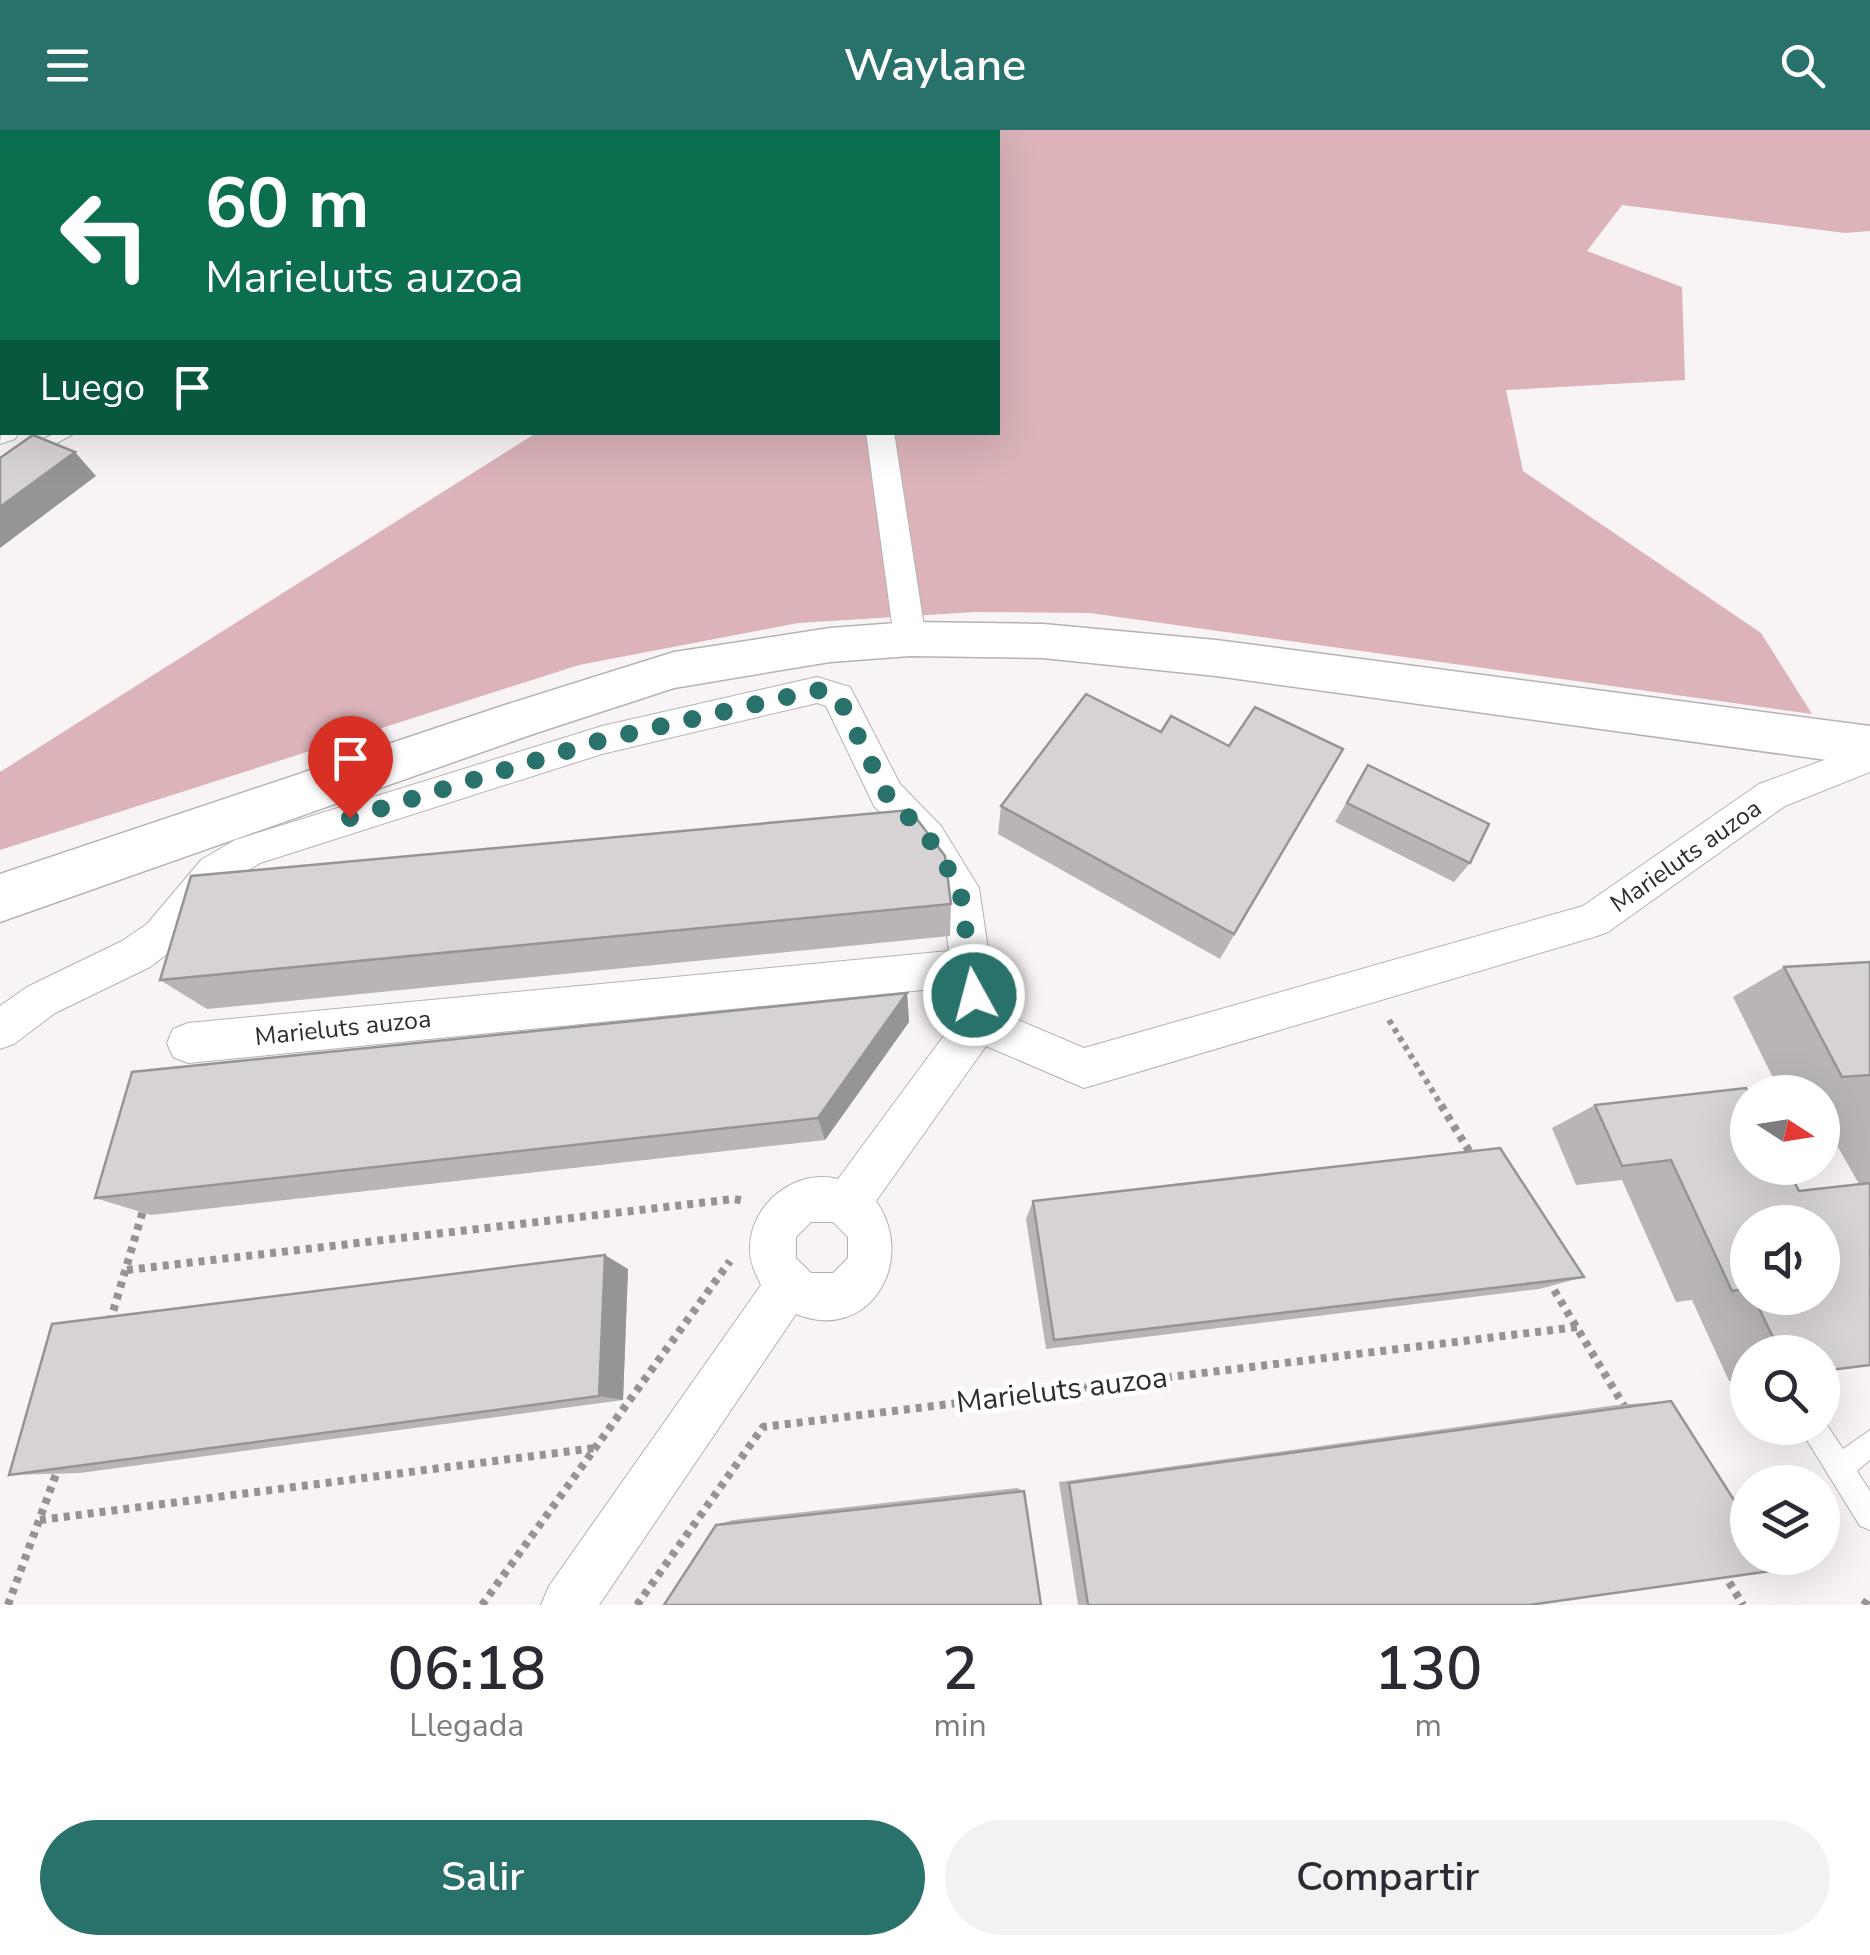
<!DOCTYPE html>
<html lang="es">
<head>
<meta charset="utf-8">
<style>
	:root { --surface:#fff; --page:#f2f2f3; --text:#2b2b33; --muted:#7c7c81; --accent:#29726c }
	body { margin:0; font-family:"Nunito Sans",sans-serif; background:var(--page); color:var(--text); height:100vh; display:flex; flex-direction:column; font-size:38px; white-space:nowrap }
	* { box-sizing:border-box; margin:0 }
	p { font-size:32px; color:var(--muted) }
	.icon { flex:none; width:55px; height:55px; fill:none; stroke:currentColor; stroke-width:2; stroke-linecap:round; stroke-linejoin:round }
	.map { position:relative; height:1475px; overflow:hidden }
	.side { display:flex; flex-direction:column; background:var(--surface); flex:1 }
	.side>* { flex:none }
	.top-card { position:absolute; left:0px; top:0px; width:1000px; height:305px; box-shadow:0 10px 40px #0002; background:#0b6e4f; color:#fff; overflow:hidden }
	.needle { width:65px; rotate:102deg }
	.tools { position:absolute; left:1730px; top:945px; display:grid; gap:20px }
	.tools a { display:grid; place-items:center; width:110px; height:110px; border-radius:50%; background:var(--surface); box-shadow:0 10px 40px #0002; font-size:50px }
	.pin { position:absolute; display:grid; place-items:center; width:85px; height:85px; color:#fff; margin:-102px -42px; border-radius:50% 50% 50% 0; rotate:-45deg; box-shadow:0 0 10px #0007 }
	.pin .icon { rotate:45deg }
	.me { position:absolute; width:110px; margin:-55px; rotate:353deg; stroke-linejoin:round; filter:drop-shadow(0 0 8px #0008) }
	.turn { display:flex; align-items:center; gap:35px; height:210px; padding:0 40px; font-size:45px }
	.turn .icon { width:130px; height:130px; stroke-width:2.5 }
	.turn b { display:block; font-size:70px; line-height:85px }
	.then { display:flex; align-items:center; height:95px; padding:0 40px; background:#0003; gap:20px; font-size:38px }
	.eta { display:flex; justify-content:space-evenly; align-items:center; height:170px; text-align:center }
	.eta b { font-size:60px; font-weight:600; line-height:70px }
	.button { display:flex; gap:20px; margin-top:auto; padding:20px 40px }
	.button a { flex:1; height:115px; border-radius:60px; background:var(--accent); color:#fff; font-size:40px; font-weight:600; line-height:115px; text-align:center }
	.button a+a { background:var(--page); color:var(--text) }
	header { display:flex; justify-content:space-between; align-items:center; height:130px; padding:0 40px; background:var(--accent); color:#fff; font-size:45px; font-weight:600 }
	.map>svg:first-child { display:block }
	.forest { fill:#dbb3b9 }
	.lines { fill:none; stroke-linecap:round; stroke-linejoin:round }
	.lane-casing { stroke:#b6b2b3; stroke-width:2 }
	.street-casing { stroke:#b6b2b3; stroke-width:2 }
	.secondary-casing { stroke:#b6b2b3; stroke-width:3 }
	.path-far2 { stroke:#979394; stroke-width:4; stroke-dasharray:4 4; stroke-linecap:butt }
	.path-far1 { stroke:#979394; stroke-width:6; stroke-dasharray:5 5; stroke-linecap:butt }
	.path { stroke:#979394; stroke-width:8; stroke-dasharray:6 6; stroke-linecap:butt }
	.lane { fill:#fff; fill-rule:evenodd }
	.street { fill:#fff; fill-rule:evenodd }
	.secondary { fill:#fff; fill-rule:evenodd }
	.wall { fill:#b9b5b6; fill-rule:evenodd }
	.shaded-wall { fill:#969494 }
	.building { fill:#d7d3d4; stroke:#969494; stroke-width:2.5 }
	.route { stroke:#29726c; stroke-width:18; stroke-dasharray:0 32.4 }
	.labels { text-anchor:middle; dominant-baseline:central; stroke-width:10; stroke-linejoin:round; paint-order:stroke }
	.street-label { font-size:25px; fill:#2f2d2d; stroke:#fff }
	.near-street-label { font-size:30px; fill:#2f2d2d; stroke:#fff }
</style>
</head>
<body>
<header><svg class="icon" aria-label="menu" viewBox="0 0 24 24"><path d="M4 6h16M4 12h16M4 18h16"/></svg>Waylane<svg class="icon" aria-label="search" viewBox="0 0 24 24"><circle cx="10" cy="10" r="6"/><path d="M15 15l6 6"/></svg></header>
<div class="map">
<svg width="1870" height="1475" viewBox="0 0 1870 1475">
	<rect width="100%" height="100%" fill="#f8f3f4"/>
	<path class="forest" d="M0 0H1870V101L1845 103 1622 75 1587 121 1682 157 1685 250 1506 260 1523 341 1761 503 1812 584 1090 483 975 482 798 493 579 535 0 720V642L536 303 998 302V2H2L0 129Z"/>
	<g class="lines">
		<defs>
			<g id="lane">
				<path d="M57 302H77L0 344V332Z"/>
				<path d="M1823 1289 1843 1319 1870 1300V1330L1857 1341 1870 1361V1400L1860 1396 1805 1307 1801 1298H1822Z"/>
			</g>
			<g id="street">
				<path d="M820 0H842L843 2H821Z"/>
				<path d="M2 293V302H19L15 309 0 314Z"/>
				<path d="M866 302H894L926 509 922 518 910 521 898 518 894 509Z"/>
				<path d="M817 547 850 557 900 654 941 696 979 758 997 881 1084 918 1583 776 1759 654 1870 613V642L1785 676 1608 802 1594 807 1084 958 986 916 876 1071C918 1131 869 1214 796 1184L599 1475H541L549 1456 761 1155C755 1143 749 1130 750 1117 751 1073 796 1038 838 1049L957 888 953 857 188 933 173 927 167 913 173 899 188 893 949 821 941 761 915 718 874 676 826 576 817 573 602 624 260 733 227 754 175 818 150 837 55 883 14 914 0 919V876L27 857 122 811 147 794 201 730 235 710 602 596ZM811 1092H833L848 1107V1128L833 1143H811L796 1128V1107Z"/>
			</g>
			<path id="secondary" d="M910 492 1043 494 1216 510 1870 596V636L1216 546 1043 528 910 526 830 532 674 558 536 603 0 792V744L505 575 674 522 830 498Z"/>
		</defs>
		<use href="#lane" class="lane-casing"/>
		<use href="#street" class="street-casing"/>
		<use href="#secondary" class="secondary-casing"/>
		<path class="path-far2" d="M97 2 102 0"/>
		<path class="path-far1" d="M1389 890 1443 978"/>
		<g class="path">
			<path d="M1441 975 1474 1029"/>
			<path d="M127 1140 734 1069 745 1071"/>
			<path d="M1548 1150 1627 1281"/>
			<path d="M110 1192 145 1074"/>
			<path d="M40 1390 595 1318"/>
			<path d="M1723 1442 1743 1475"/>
			<path d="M8 1475 59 1336"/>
			<path d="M482 1475 730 1131"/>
			<path d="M637 1475 763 1297 1577 1197"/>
			<path d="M1864 1475 1870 1466"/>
		</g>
		<use href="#lane" class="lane"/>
		<use href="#street" class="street"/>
		<use href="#secondary" class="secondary"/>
	</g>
	<g class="wall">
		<path d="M1161 602 1229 616 1343 619 1220 829 998 704 1001 676Z"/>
		<path d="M1368 635 1470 733 1454 752 1335 692Z"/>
		<path d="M951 774 950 806 207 879 160 850Z"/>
		<path d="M1870 832V1235L1822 1222H1748V1250L1729 1251 1692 1170 1676 1172 1622 1050 1576 1055 1552 998 1595 975 1799 1061 1859 1054 1822 989V962H1780L1733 867 1784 837ZM1748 1092 1822 1168H1748Z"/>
		<path d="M907 863 909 892 825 1010 151 1085 95 1068Z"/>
		<path d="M1033 1071 1584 1147 1539 1159 1046 1219 1026 1089Z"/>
		<path d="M628 1139 623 1270 80 1343 9 1345Z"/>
		<path d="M1671 1271 1529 1475H1078L1059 1352 1617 1275Z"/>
		<path d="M1017 1358 1024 1361 716 1395 733 1390Z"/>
	</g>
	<g class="shaded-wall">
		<path d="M75 322 96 346 0 418V377Z"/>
		<path d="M907 863 909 892 825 1010 818 988Z"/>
		<path d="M605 1125 628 1139 623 1270 599 1266Z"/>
	</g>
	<g class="building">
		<path d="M33 305 75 322 0 377V328Z"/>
		<path d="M1086 564 1161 602 1171 586 1229 616 1255 577 1343 619 1234 804 1001 676Z"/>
		<path d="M1368 635 1489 694 1470 733 1347 673Z"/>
		<path d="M910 680 945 726 951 774 160 850 191 746Z"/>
		<path d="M1870 832V945L1842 947 1784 837Z"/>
		<path d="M907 863 818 988 95 1068 132 942Z"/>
		<path d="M1746 958 1748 962V1038H1787L1799 1061 1870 1053V1235L1822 1241V1222H1780L1754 1168H1822V1092H1748V1158L1732 1161 1671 1030 1622 1036 1595 975Z"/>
		<path d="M1500 1018 1584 1147 1054 1210 1033 1071Z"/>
		<path d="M605 1125 599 1266 9 1345 52 1194Z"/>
		<path d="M1671 1271 1748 1392V1428H1770L1778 1440 1529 1475H1088L1069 1353Z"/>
		<path d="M1024 1361 1041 1475H664L716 1395Z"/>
	</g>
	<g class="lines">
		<path class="route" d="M350 688 602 610 817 560 838 566 887 665 928 707 960 758 974 865"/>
	</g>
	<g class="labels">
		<g class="street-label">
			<text transform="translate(1686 726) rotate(-35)">Marieluts auzoa</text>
			<text transform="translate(343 898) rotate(-6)">Marieluts auzoa</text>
		</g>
		<g class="near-street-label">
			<text transform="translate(1062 1260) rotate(-7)">Marieluts auzoa</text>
		</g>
	</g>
</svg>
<div class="tools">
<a><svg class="needle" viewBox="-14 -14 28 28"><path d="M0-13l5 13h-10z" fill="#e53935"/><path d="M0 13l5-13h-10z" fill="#7c7c81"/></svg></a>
<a><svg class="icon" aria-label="sound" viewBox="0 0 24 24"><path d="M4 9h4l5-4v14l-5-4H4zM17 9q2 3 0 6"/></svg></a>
<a><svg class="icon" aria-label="search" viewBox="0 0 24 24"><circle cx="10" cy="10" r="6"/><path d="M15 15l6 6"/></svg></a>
<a><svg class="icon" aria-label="layers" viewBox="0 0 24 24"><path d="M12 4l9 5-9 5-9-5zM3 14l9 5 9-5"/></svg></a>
</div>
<div class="pin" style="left:350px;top:688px;background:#d93025"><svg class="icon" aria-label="arrive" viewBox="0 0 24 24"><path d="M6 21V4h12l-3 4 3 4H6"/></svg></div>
<svg class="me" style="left:974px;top:865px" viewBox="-20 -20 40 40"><circle r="17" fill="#29726c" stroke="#fff" stroke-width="3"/><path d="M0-11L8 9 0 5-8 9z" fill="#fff"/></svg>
<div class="top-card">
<div class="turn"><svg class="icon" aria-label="left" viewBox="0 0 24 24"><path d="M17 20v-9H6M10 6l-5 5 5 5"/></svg><div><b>60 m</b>Marieluts auzoa</div></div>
<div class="then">Luego<svg class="icon" aria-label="arrive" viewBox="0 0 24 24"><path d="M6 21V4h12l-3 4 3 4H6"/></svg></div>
</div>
</div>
<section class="side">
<div class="eta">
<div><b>06:18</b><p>Llegada</p></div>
<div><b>2</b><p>min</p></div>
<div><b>130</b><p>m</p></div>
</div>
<div class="button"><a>Salir</a><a>Compartir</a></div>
</section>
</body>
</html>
